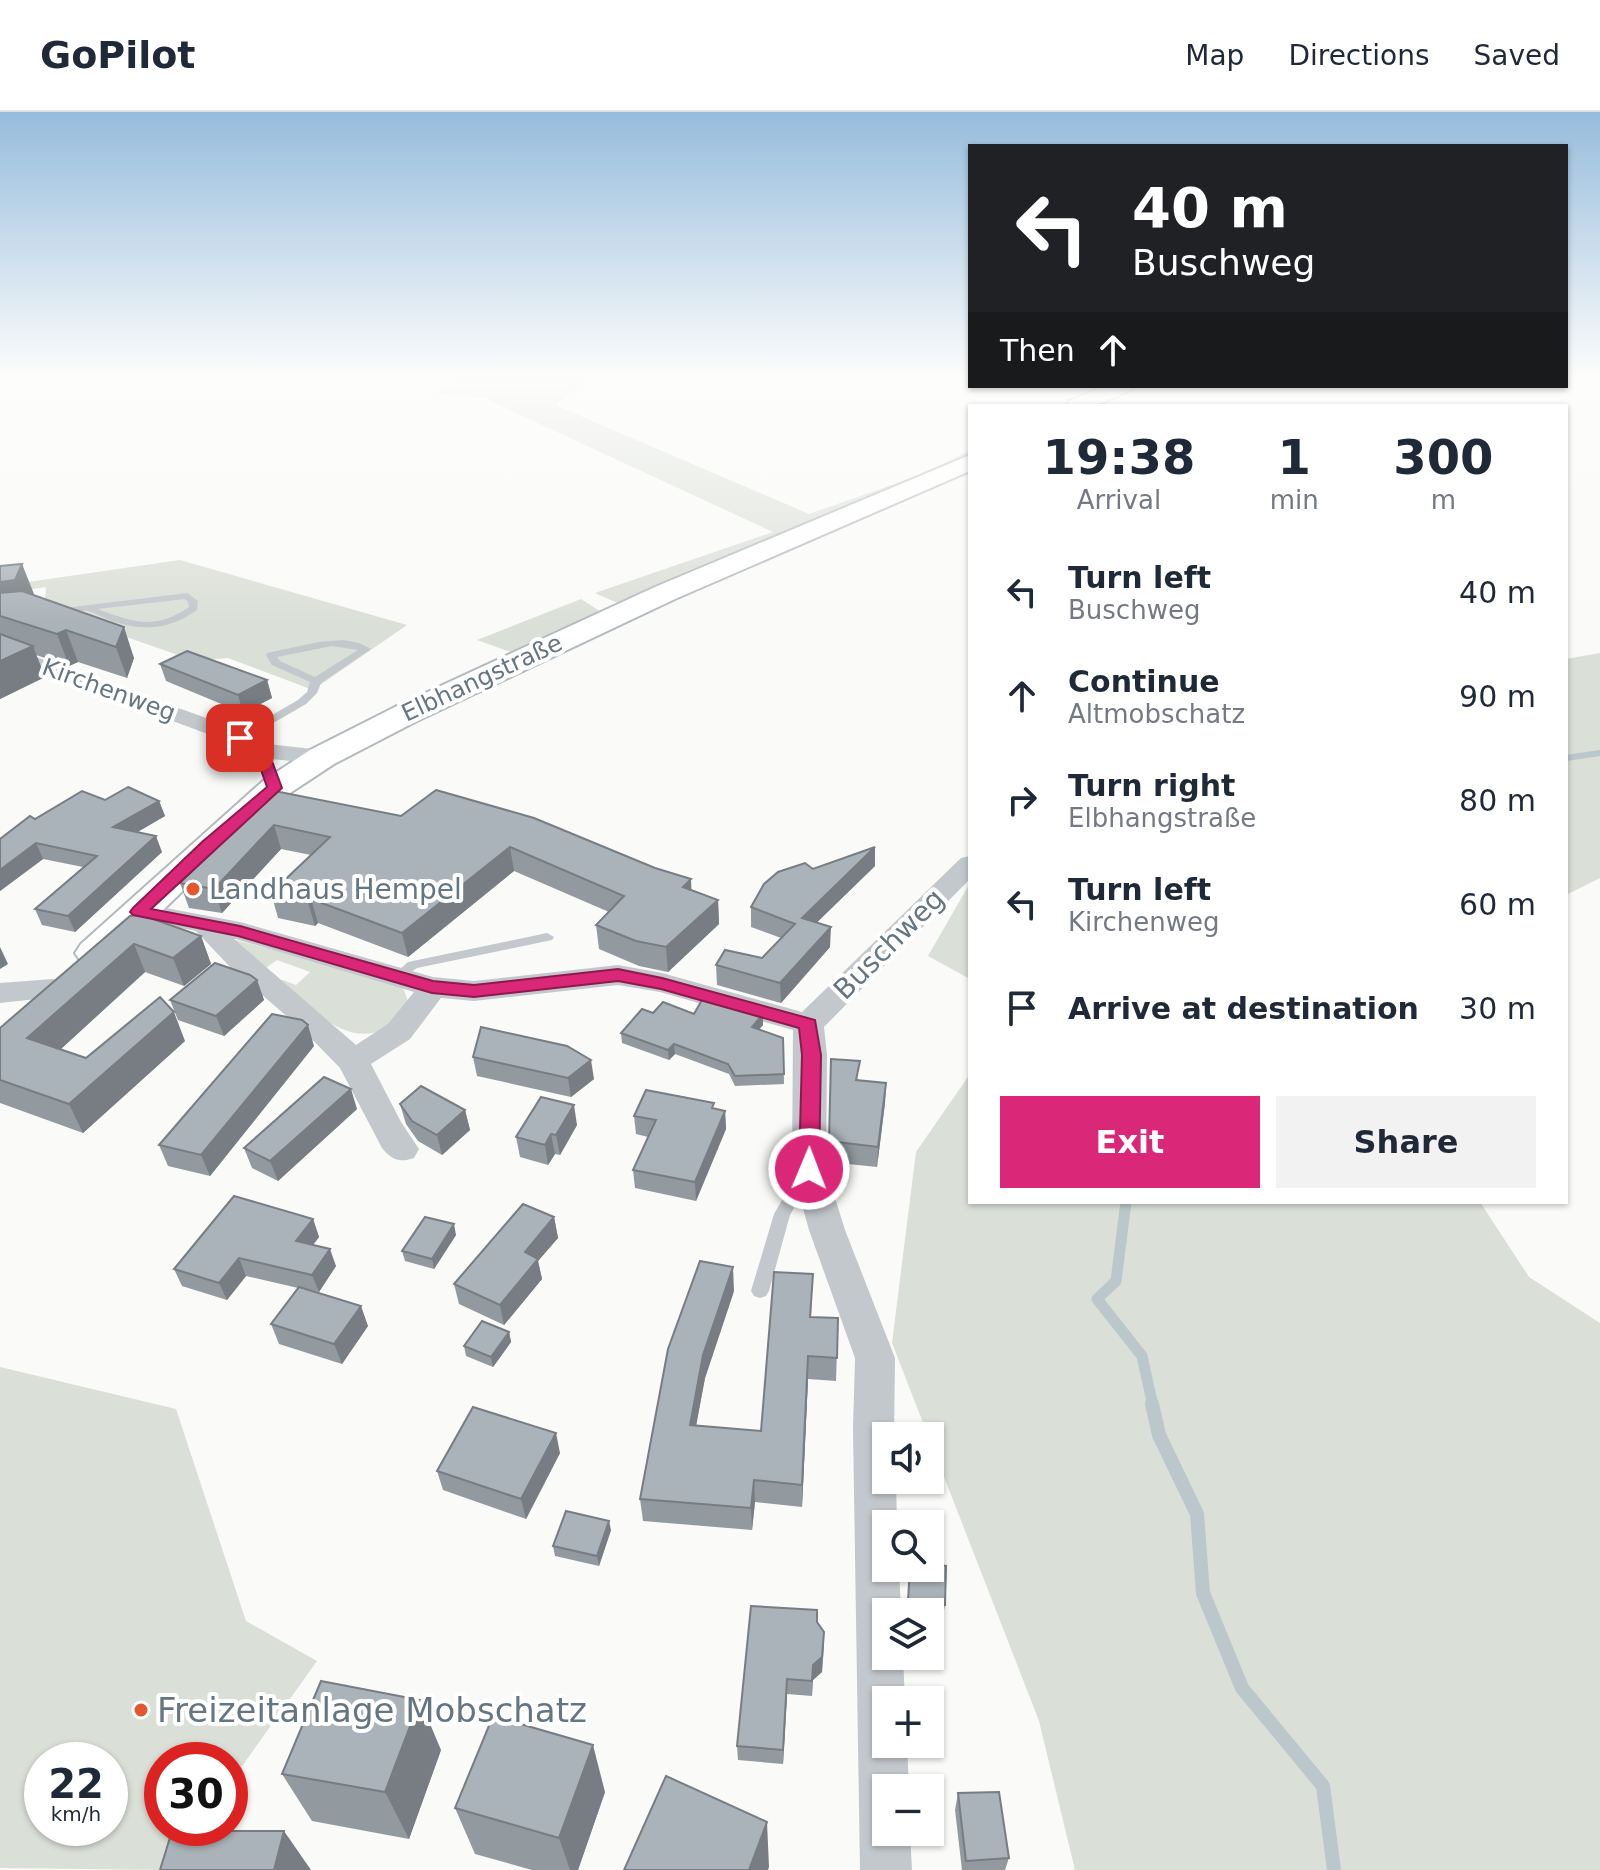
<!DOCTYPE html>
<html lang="en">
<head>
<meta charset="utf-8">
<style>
	:root { --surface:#fff; --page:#f2f2f3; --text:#1f2937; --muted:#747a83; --line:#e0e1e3; --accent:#db2777 }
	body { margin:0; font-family:"DejaVu Sans",sans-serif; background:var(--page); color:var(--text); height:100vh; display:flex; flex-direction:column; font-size:30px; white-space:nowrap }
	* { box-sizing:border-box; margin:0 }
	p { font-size:26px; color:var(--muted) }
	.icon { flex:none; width:44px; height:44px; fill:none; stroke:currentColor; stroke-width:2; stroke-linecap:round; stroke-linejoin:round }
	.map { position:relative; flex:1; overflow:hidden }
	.panel { position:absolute; left:968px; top:292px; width:600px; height:800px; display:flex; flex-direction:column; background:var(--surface); border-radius:0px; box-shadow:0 2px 6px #0004 }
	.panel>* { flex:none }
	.banner { position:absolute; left:968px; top:32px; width:600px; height:244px; border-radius:0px; box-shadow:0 2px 6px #0004; background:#202124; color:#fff; overflow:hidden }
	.tools { position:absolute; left:872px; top:1310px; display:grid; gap:16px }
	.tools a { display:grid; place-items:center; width:72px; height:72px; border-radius:0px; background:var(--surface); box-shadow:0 2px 6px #0004; font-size:40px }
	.speed { position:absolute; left:24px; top:1630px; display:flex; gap:16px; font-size:40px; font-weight:700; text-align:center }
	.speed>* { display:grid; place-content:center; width:104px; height:104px; border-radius:50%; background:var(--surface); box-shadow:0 2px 6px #0004; line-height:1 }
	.speed small { font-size:20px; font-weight:400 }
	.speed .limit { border:12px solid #d22; background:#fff; color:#111 }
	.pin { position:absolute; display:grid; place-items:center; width:68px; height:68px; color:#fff; margin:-34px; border-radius:16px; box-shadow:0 4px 12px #0006 }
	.me { position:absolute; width:88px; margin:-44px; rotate:1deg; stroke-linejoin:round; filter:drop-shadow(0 0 6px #0008) }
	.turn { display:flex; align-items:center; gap:28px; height:168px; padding:0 32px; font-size:36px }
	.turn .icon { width:104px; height:104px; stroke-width:2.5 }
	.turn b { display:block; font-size:56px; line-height:68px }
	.then { display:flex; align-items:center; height:76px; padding:0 32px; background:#0003; gap:16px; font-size:30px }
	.eta { display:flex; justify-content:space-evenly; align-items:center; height:136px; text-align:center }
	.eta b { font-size:48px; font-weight:700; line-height:56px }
	.button { display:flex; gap:16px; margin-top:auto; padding:16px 32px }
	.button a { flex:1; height:92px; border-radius:0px; background:var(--accent); color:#fff; font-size:32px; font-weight:700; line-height:92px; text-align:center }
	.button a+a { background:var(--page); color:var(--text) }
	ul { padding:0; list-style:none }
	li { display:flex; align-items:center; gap:24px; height:104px; padding:0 32px }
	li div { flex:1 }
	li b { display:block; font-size:30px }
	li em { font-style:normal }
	header { display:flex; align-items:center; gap:48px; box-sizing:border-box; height:112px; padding:0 40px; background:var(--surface); border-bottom:2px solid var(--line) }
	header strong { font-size:38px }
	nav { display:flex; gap:44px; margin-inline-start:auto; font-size:28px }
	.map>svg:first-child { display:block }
	.green { fill:#dadfd7; fill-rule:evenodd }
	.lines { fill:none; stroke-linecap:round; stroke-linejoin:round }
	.stream-far2 { stroke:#bbc7cb; stroke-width:6 }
	.stream-far1 { stroke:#bbc7cb; stroke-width:11 }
	.stream { stroke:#bbc7cb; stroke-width:14 }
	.secondary-casing { stroke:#b3babf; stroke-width:4 }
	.lane { fill:#c3c8cc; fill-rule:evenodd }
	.street { fill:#c3c8cc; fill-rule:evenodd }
	.secondary { fill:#fff; fill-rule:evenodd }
	.wall { fill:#929a9f }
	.shaded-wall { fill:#777d82 }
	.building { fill:#aab3b9; stroke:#777d82; stroke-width:2 }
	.route { fill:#db2777; stroke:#8e194d; stroke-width:2 }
	.poi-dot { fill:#e4572e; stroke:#fff; stroke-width:3 }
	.labels { text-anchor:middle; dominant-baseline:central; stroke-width:8; stroke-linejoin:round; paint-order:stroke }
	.far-street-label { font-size:24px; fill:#657683; stroke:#fff }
	.poi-label { font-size:28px; fill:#657683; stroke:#fff; text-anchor:start }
	.street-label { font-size:28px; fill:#657683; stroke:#fff }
	.near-poi-label { font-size:34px; fill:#657683; stroke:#fff; text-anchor:start }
</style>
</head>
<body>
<header>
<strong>GoPilot</strong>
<nav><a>Map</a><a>Directions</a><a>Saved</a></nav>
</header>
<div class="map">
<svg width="1600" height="1758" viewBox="0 0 1600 1758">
	<rect width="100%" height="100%" fill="#fafaf8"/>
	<g class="green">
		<path d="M477 265H593L555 293 809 402 923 362 970 338V346L765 429 756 437 634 491 615 490 595 481 773 420 484 286 435 281 453 268 472 269Z"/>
		<path d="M180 448 407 513 313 578 228 546 195 549 44 496 46 475 0 482V474Z"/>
		<path d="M581 487 606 503 519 543 477 528Z"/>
		<path d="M1600 541V766L1566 783V547Z"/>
		<path d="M970 771V867L928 844Z"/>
		<path d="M232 827 391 869 404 878 409 892C403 904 399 908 388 915 347 939 310 894 279 870L283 868 296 873 310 860 277 848 263 858Z"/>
		<path d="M970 962V1090H1480L1529 1165 1600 1211V1758H1075L1039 1609 892 1231 916 1040Z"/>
		<path d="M0 1255 176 1297 246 1509 317 1549 230 1671V1648H162V1716H198L168 1758 0 1756ZM42 1648H110V1716H42Z"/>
	</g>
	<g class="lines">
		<path class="stream-far2" d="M1566 646 1600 641"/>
		<path class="stream-far1" d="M1126 1090 1116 1169 1097 1187 1142 1244 1153 1294"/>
		<path class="stream" d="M1152 1292 1159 1323 1197 1402 1203 1481 1242 1576 1323 1674 1334 1758"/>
		<defs>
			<g id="secondary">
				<path d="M1106 274H1134L1131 278 1095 294H1066L1069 289Z"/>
				<path d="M970 343V359L675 487 417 609 334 652 287 683 221 742 109 850 95 854 81 850 75 841 81 832 263 669 310 638 395 595 655 475Z"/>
			</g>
		</defs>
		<use href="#secondary" class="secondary-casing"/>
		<g class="lane">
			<path d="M187 481 198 489 197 498C170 517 144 520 112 509 104 506 96 501 88 499 76 497 62 506 51 500L56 497ZM185 487 188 490 189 495C156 518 134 511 98 497Z"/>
			<path d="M344 528 359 531 371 537 321 571 317 581 306 592 244 628H236V624L298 588 307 580 310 570 272 553 266 543 267 541 319 530ZM332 534 358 538 315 565 280 549 277 545Z"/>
			<path d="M547 821 554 825 552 828 417 856 399 868 392 864 408 850Z"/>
			<path d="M806 1055 812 1057 814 1061 790 1103 769 1179 766 1184 760 1186 754 1184 751 1179 774 1102 800 1057Z"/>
		</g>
		<g class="street">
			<path d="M0 532 248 621 267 632 322 638 331 640 334 645 331 650 322 652 261 646 232 631 0 545Z"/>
			<path d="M970 744V767L824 915 827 943 826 1057 845 1118 895 1246 894 1324H886V1368H896L897 1412H886V1456H899L901 1500H886V1544H903L905 1588H886V1632H907L909 1676H886V1720H910L912 1758H860L853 1316 855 1246 809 1118 792 1057 793 918 660 880 618 873 474 889 441 886 410 927 371 952 401 1010 419 1037 414 1046C399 1051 392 1048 382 1036L340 956 305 920 231 856 196 819 129 806 125 800 129 794 139 791 240 810 433 865 474 869 618 853 662 861 802 900 961 746ZM234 827H236L414 880 388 912 356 933Z"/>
			<path d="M53 867 64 870 68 877 64 884 0 891V871Z"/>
		</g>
		<use href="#secondary" class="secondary"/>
	</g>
	<g class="wall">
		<path d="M22 452 33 483 134 546 127 566 78 550 69 554 36 543 45 565 0 587V454Z"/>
		<path d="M160 552 267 568 272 586 243 601 166 569Z"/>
		<path d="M275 679 691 778 718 788 719 812 668 860 639 854 599 837 596 813 609 800 514 759 408 845 318 811 315 814 278 806 271 781 311 743 281 737 222 801 189 796 180 771Z"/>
		<path d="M105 688 159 689 165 704 137 720 162 740 75 820 42 813 35 797 83 755 43 747 0 779V727L35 707Z"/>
		<path d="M875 754 817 810 830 835 781 891 717 873 716 853 762 846 781 826 751 815V795L813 757Z"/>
		<path d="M130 804 201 824 211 852 184 874 145 860 60 938 86 946 185 929 83 1021 0 991V916Z"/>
		<path d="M257 868 264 888 224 924 178 908 170 888Z"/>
		<path d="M653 901 763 902V913L759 917 783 926 784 972 735 974 729 962 675 942 669 948 622 931 621 921Z"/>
		<path d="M314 934 210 1064 168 1054 159 1033Z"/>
		<path d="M473 945 594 967 571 985 477 964Z"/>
		<path d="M831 947 859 968 886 971 885 991 877 1055 829 1050Z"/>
		<path d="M400 992 465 998 470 1018 442 1043 418 1029 406 1012Z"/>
		<path d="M715 996 725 999 726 1017 696 1089 635 1076 633 1058 648 1025 636 1022 634 1004Z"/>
		<path d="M357 997 278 1069 252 1056 244 1036Z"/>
		<path d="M577 1013 560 1043 555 1042 548 1053 520 1045 516 1025Z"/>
		<path d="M554 1105 558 1126 538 1149 542 1167 504 1213 459 1192 454 1172Z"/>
		<path d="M313 1107 319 1125 313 1133 336 1154 319 1180 306 1177 368 1214 342 1252 279 1232 271 1212 298 1176 246 1164 227 1188 182 1174 174 1157Z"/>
		<path d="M456 1123 434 1157 405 1149 402 1139Z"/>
		<path d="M734 1179 705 1266 696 1313 761 1319 812 1185 811 1205 838 1206 836 1269 808 1267 802 1395 755 1390 752 1418 643 1409 640 1387Z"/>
		<path d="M509 1220 511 1230 493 1255 466 1244 464 1234Z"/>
		<path d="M560 1341 526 1407 443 1378 437 1359Z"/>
		<path d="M611 1418 599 1454 555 1444 553 1434Z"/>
		<path d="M910 1456 945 1493 943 1503 907 1498Z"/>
		<path d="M817 1510 824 1535 822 1560 813 1568 812 1584 787 1582 783 1652 738 1648 737 1634Z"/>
		<path d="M441 1638 409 1727 312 1709 282 1662Z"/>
		<path d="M605 1680 578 1758H532L475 1742 455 1696Z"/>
		<path d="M958 1681 1009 1746 1005 1758H962L955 1698Z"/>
	</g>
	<g class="shaded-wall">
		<path d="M22 452 34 482 27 498 0 503V470Z"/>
		<path d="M124 515 134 546 127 566 116 535Z"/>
		<path d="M66 518 78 550 69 554 57 522Z"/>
		<path d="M33 534 45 565 0 587V549Z"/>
		<path d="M267 568 272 586 243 601 238 583Z"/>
		<path d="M159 689 165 704 119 731 113 715Z"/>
		<path d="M274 713 281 737 222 801 214 777Z"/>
		<path d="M156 724 162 740 75 820 68 804Z"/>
		<path d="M36 731 43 747 0 779V758Z"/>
		<path d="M510 735 514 759 408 845 402 821Z"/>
		<path d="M875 735V754L802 825V806Z"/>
		<path d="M691 767 692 791 683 775Z"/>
		<path d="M311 787 318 811 315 814 308 790Z"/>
		<path d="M718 788 719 812 668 860 666 835Z"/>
		<path d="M831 815 830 835 781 891 780 871Z"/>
		<path d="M201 824 211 852 184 874 173 846Z"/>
		<path d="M134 832 145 860 41 955 27 926Z"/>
		<path d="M0 835 8 852 0 857Z"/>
		<path d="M257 868 264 888 224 924 216 904Z"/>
		<path d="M174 900 185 929 83 1021 69 992Z"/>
		<path d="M763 902V913L753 925 752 915Z"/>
		<path d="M308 913 314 934 210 1064 201 1043Z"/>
		<path d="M674 932 675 942 669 948 668 938Z"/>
		<path d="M591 948 594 967 571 985 568 966Z"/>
		<path d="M886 971 885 991 877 1055 878 1035Z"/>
		<path d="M351 977 357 997 278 1069 270 1049Z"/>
		<path d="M574 993 577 1013 560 1043 556 1023Z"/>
		<path d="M465 998 470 1018 442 1043 437 1023Z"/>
		<path d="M725 999 726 1017 696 1089 695 1070Z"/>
		<path d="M551 1022 555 1042 548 1053 545 1033Z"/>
		<path d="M554 1105 558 1126 538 1149 542 1167 504 1213 500 1193 525 1140Z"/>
		<path d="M313 1107 319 1125 302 1147 296 1129Z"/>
		<path d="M454 1112 456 1123 434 1157 432 1147Z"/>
		<path d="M330 1137 336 1154 319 1180 312 1163Z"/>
		<path d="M239 1146 246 1164 227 1188 219 1171Z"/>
		<path d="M733 1155 734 1179 705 1266 692 1336 690 1313 703 1243Z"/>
		<path d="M361 1194 368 1214 342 1252 334 1232Z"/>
		<path d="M509 1220 511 1230 493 1255 491 1245Z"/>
		<path d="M808 1244V1267L802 1395V1373Z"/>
		<path d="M556 1321 560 1341 526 1407 521 1387Z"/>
		<path d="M754 1368 755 1390 752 1418 751 1396Z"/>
		<path d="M609 1409 611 1418 599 1454 597 1444Z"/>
		<path d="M824 1520 822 1560 813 1568 812 1584 813 1553Z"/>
		<path d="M787 1567V1582L783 1652V1638Z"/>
		<path d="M420 1588 441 1638 409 1727 385 1680Z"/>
		<path d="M593 1633 605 1680 578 1758H570L559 1726Z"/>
		<path d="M767 1710 769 1755 768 1758H749Z"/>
		<path d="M284 1719 311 1758H274Z"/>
	</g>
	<g class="building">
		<path d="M22 452 15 468 0 470V454Z"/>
		<path d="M22 479 124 515 116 535 66 518 57 522 0 504V481Z"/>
		<path d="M0 522 33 534 0 549Z"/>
		<path d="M187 539 267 568 238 583 160 552Z"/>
		<path d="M128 675 159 689 113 715 156 724 68 804 35 797 97 744 36 731 0 758V727L30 704 35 707 82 679 105 688Z"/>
		<path d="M436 678 534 706 655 756 691 767 683 775 718 788 666 835 636 829 596 813 624 784 510 735 402 821 311 787 308 790 271 781 330 725 274 713 214 777 180 771 275 679 401 704Z"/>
		<path d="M875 735 802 806 831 815 780 871 716 853 725 838 762 846 795 812 751 795 764 772 778 760 805 751 813 757Z"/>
		<path d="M139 802 201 824 173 846 134 832 27 926 86 946 160 885 174 900 69 992 0 968V916L130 804Z"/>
		<path d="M215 851 250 863 257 868 216 904 170 888Z"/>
		<path d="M703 886 763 902 752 915 783 926 784 962 735 964 728 952 674 932 668 938 621 921 642 897 653 901 663 890 694 902Z"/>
		<path d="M272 902 302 908 308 913 201 1043 159 1033Z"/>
		<path d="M481 915 567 934 591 948 568 966 473 945Z"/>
		<path d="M831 947 860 949 856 968 886 971 878 1035 829 1029Z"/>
		<path d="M324 965 351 977 270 1049 244 1036Z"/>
		<path d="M421 974 465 998 437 1023 412 1009 400 992Z"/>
		<path d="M646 978 714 991 712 996 725 999 695 1070 633 1058 656 1008 634 1004Z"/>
		<path d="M541 985 574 993 556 1023 551 1022 545 1033 516 1025Z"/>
		<path d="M234 1084 313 1107 296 1129 330 1137 312 1163 239 1146 219 1171 174 1157Z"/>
		<path d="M523 1092 554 1105 525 1140 538 1147 500 1193 454 1172Z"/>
		<path d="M425 1105 454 1112 432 1147 402 1139Z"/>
		<path d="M700 1149 733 1155 703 1243 690 1313 761 1319 774 1160 813 1162 810 1205 838 1206 837 1246 808 1244 802 1373 754 1368 751 1396 640 1387 668 1237Z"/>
		<path d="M299 1175 361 1194 334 1232 271 1212Z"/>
		<path d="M482 1209 509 1220 491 1245 464 1234Z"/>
		<path d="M473 1295 556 1321 521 1387 437 1359Z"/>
		<path d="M566 1399 609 1409 597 1444 553 1434Z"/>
		<path d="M930 1452 946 1454 945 1493 908 1489 910 1456H930Z"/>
		<path d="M751 1494 817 1498V1510L824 1520 822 1545 813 1553 812 1569 787 1567 783 1638 737 1634Z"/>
		<path d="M321 1569 420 1588 385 1680 282 1662Z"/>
		<path d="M493 1604 593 1633 559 1726 455 1696Z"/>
		<path d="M666 1664 767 1710 749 1758H624Z"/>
		<path d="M999 1680 1009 1746 966 1749 958 1681Z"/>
		<path d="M172 1719H284L274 1758H160Z"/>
	</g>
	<linearGradient id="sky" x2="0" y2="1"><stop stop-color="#96bcdc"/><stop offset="0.52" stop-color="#fdfdfc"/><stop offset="1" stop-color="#fdfdfc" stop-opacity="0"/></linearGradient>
	<rect width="1600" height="512" fill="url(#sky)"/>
	<path class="route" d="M240 622 267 636 282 676 151 797 240 814 433 869 474 873 618 857 662 866 815 908 821 943 819 1057 816 1063H802L799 1057 802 943 799 916 661 877 618 869 474 885 432 881 238 824 133 803 130 800 133 796 202 730 267 675 255 641 233 626Z"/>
	<g class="poi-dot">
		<circle cx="193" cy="777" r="8"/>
		<circle cx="141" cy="1598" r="8"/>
	</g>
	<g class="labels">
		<g class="far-street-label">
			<text transform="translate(482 566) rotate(-25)">Elbhangstraße</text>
			<text transform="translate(109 578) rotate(20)">Kirchenweg</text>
		</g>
		<g class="poi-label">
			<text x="209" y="777">Landhaus Hempel</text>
		</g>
		<g class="street-label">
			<text transform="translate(889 832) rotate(-45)">Buschweg</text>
		</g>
		<g class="near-poi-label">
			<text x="157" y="1598">Freizeitanlage Mobschatz</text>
		</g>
	</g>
</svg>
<div class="tools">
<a><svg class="icon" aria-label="sound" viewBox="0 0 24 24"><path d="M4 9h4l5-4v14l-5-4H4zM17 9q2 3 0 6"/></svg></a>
<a><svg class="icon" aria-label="search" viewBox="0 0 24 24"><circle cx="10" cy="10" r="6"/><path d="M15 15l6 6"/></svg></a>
<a><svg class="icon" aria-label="layers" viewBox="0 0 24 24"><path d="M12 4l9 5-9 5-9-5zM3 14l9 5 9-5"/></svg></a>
<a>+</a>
<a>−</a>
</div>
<div class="speed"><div>22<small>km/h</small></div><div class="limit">30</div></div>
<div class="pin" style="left:240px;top:626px;background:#d93025"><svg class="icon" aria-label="arrive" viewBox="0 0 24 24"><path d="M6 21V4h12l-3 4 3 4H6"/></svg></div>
<svg class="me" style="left:809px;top:1057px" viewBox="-20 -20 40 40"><circle r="17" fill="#db2777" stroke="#fff" stroke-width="3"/><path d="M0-11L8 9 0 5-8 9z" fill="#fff"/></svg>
<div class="banner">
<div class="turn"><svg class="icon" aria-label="left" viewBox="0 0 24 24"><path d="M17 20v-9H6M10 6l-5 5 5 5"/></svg><div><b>40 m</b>Buschweg</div></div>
<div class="then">Then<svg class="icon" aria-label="ahead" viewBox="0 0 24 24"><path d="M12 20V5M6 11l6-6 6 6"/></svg></div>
</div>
<section class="panel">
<div class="eta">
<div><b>19:38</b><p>Arrival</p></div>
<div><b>1</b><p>min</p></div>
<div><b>300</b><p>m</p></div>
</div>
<ul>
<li><svg class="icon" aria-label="left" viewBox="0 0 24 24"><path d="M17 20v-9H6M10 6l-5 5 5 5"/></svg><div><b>Turn left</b><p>Buschweg</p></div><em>40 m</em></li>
<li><svg class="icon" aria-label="ahead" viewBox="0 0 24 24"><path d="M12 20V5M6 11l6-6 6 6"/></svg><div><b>Continue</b><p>Altmobschatz</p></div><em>90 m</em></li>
<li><svg class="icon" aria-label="right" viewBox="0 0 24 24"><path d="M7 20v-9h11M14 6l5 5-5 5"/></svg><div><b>Turn right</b><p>Elbhangstraße</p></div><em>80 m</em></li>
<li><svg class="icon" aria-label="left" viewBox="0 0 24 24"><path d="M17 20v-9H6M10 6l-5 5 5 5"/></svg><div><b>Turn left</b><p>Kirchenweg</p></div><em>60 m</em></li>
<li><svg class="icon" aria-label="arrive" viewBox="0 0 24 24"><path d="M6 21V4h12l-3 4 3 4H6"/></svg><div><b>Arrive at destination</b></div><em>30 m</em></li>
</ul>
<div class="button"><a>Exit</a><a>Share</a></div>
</section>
</div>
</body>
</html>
